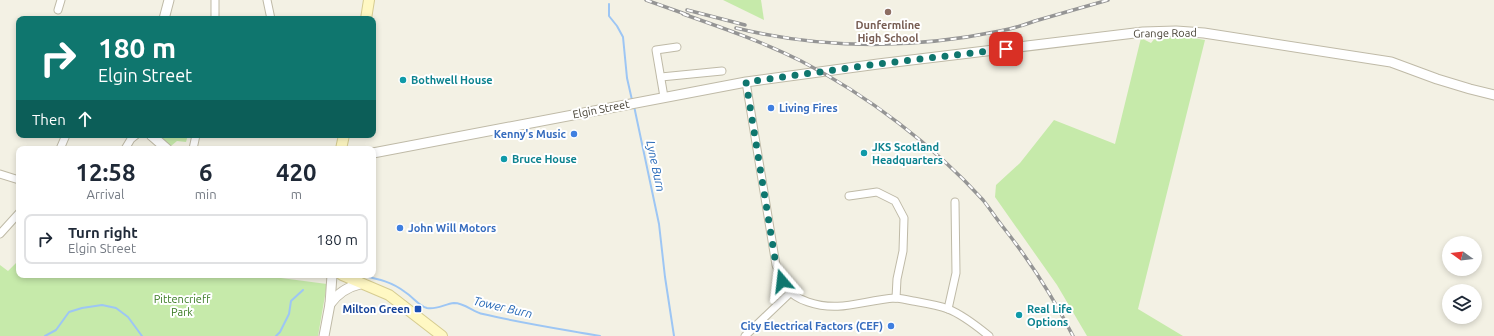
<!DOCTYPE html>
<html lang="en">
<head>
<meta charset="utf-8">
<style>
	:root { --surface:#fff; --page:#f2f2f3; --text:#1f2937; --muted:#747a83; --line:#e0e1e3 }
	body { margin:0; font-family:Ubuntu,sans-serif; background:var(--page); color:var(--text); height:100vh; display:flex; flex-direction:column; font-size:15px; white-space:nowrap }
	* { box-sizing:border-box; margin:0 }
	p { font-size:13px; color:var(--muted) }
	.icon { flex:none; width:22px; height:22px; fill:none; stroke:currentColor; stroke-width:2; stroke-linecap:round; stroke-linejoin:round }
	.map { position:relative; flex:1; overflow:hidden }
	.details { position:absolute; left:16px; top:146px; width:360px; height:132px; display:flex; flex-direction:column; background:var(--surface); border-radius:8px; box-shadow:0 2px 6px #0003 }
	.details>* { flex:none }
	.banner { position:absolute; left:16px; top:16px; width:360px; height:122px; border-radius:8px; box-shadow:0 2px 6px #0003; background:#0f766e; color:#fff; overflow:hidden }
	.needle { width:26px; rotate:285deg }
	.tools { position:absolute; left:1442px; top:236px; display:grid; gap:8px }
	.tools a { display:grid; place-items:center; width:40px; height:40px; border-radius:50%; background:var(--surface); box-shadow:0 2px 6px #0003; font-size:20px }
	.pin { position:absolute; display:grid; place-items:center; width:34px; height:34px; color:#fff; margin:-17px; border-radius:8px; box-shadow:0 2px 6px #0006 }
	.me { position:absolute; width:44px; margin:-22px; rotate:343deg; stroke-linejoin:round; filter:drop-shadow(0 0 3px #0008) }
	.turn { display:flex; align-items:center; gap:14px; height:84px; padding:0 16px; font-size:18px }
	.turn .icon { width:52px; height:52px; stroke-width:2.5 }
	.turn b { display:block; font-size:28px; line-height:34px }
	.then { display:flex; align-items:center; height:38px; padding:0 16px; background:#0003; gap:8px; font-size:15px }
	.eta { display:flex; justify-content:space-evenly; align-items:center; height:68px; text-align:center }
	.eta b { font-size:24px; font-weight:600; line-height:28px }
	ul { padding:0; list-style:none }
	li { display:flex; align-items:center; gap:12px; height:50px; margin:0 8px 6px; padding:0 8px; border:2px solid var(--line); border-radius:8px }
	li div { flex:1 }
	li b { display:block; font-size:15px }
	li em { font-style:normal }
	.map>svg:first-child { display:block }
	.green { fill:#c6eaaa }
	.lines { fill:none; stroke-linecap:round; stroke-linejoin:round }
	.stream { stroke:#9dc6f4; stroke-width:2 }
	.minor-casing { stroke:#bfbaa7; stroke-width:9 }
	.tertiary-casing { stroke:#bfbaa7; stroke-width:11 }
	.secondary-casing { stroke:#d6cc91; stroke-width:12 }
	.minor { stroke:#fff; stroke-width:7 }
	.tertiary { stroke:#fff; stroke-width:9 }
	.secondary { stroke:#fff8c3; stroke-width:10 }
	.rail-casing { stroke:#959595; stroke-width:3.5 }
	.rail { stroke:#fff; stroke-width:2; stroke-dasharray:6; stroke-linecap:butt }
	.route { stroke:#0f766e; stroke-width:7; stroke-dasharray:0 12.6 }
	.education-dot { fill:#8d6e63; stroke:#fff; stroke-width:1.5 }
	.culture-dot { fill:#0f9aa8; stroke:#fff; stroke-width:1.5 }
	.shop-dot { fill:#3f7fe0; stroke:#fff; stroke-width:1.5 }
	.transit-dot { fill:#1a4fb4; stroke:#fff; stroke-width:1.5 }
	.labels { text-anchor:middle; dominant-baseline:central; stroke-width:4; stroke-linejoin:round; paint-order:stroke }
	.education-label { font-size:11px; font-weight:bold; fill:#785e54; stroke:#fff }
	.street-label { font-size:11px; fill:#464134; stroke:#fff }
	.culture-label { font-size:11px; font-weight:bold; fill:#0d838f; stroke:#fff; text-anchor:start }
	.shop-label { font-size:11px; font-weight:bold; fill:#366cbe; stroke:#fff; text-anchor:start }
	.park-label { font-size:11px; fill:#3a7b24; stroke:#fff }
	.transit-label { font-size:11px; font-weight:bold; fill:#164399; stroke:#fff; text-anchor:end }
	.water-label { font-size:12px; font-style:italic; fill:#2769b7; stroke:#fff }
</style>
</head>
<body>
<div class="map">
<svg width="1494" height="336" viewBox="0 0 1494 336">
	<rect width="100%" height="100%" fill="#f3f1e4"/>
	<g class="green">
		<path d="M723 0H761L764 20Z"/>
		<path d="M1176 35 1205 40 1138 309 1183 336H1087L1057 285 995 197 996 185 1020 163 1054 120 1115 144 1141 38 1151 43 1156 37Z"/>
		<path d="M157 135H188L186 142 177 141 171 146Z"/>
		<path d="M19 260V275H53L56 278 59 275H281V278L327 284 318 336H0V265L8 271Z"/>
	</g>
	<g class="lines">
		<g class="stream">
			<path d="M609 4V16L617 26 623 37 627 78 632 100"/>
			<path d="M634 106 659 224 665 277 674 336"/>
			<path d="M363 276C379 279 392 282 405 292 413 297 419 306 427 308 436 310 445 304 454 303 465 303 473 312 483 314 521 323 561 329 600 336"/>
			<path d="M45 336 56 330 69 312 82 308 102 305 116 308 128 317 142 336"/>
			<path d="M276 336 280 332 289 314 291 301 303 290"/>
		</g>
		<defs>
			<g id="minor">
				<path d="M215 0V19"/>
				<path d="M267 0 271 19"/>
				<path d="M58 10 61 0"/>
				<path d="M661 77 722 71"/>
				<path d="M746 82 776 265C783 284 787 295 808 302 840 313 863 300 895 298 900 298 907 300 913 301 924 303 937 305 948 309 961 314 978 327 989 336"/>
				<path d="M664 97 656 50 677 47"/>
				<path d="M60 149 66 135"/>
				<path d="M125 149 131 139 136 135"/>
				<path d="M193 149 196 135"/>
				<path d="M0 174 19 180"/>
				<path d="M849 196 877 192 895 201 904 218 903 251 897 279 896 298"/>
				<path d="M0 234 19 213"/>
				<path d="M948 309 956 273 955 202"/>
				<path d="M745 336 790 293"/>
			</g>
			<g id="tertiary">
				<path d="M164 19 169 0"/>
				<path d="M151 135 167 149"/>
				<path d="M373 153 746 82 878 64 1143 32 1176 31 1204 33 1391 62 1437 79 1470 89 1494 95"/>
				<path d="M330 304C338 293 347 287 360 284"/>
				<path d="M324 336 330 304 332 275"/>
			</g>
			<g id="secondary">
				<path d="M366 19 369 0"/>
				<path d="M341 149 344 135"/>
				<path d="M342 275 389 295 442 336"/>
			</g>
		</defs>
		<use href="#minor" class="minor-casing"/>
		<use href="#tertiary" class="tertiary-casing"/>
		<use href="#secondary" class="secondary-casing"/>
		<use href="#minor" class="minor"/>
		<use href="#tertiary" class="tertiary"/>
		<use href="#secondary" class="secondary"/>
		<defs>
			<g id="rail">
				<path d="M646 0 688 15"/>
				<path d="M687 10 745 25"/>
				<path d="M683 14C723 28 763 42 801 61 867 95 933 145 983 200 990 209 996 218 1003 227 1030 261 1053 297 1073 336"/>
				<path d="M736 28C822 49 913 49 1000 31 1012 29 1024 25 1035 21 1059 14 1083 7 1108 0"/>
			</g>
		</defs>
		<use href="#rail" class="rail-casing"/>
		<use href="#rail" class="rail"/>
	</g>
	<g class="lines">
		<path class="route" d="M782 281 776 265 746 82 878 64 1006 49"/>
	</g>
	<circle class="education-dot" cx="888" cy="12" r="4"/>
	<g class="culture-dot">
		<circle cx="403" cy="80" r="4"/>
		<circle cx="864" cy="153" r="4"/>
		<circle cx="504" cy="159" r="4"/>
		<circle cx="1019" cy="315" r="4"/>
	</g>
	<g class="shop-dot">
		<circle cx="771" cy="108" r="4"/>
		<circle cx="574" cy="134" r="4"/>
		<circle cx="400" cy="228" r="4"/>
		<circle cx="891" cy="326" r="4"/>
	</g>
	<rect class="transit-dot" x="414" y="305" width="8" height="8" rx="2"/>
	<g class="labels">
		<g class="education-label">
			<text x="888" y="25">Dunfermline<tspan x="888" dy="13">High School</tspan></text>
		</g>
		<g class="street-label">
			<text transform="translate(1165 33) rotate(-1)">Grange Road</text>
			<text transform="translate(601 109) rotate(-11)">Elgin Street</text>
		</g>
		<g class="culture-label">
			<text x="411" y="80">Bothwell House</text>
			<text x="872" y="147">JKS Scotland<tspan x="872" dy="13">Headquarters</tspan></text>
			<text x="512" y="159">Bruce House</text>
			<text x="1027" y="309">Real Life<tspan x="1027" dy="13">Options</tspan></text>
		</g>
		<g class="shop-label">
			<text x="779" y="108">Living Fires</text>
			<text x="566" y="134" text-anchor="end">Kenny's Music</text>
			<text x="408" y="228">John Will Motors</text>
			<text x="883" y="326" text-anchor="end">City Electrical Factors (CEF)</text>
		</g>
		<g class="park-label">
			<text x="182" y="299">Pittencrieff<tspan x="182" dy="13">Park</tspan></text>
		</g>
		<g class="transit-label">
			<text x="410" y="309">Milton Green</text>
		</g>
		<g class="water-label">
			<text transform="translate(656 166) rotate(78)">Lyne Burn</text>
			<text transform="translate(503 307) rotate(13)">Tower Burn</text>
		</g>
	</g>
</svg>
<div class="tools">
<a><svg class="needle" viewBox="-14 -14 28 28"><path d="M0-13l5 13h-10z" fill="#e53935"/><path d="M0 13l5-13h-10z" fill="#747a83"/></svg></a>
<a><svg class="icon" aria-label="layers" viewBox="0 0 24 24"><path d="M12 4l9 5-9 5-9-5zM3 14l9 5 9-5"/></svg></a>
</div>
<div class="pin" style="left:1006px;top:49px;background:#d93025"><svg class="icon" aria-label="arrive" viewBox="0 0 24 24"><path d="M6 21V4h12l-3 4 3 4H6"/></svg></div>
<svg class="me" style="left:782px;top:281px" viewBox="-20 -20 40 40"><path d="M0-17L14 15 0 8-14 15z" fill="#0f766e" stroke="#fff" stroke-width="4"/></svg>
<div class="banner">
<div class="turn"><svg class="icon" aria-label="right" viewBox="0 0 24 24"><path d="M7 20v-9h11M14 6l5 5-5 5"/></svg><div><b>180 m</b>Elgin Street</div></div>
<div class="then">Then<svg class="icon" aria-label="ahead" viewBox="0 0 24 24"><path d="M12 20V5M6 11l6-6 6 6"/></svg></div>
</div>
<section class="details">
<div class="eta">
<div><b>12:58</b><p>Arrival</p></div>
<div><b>6</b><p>min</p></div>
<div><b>420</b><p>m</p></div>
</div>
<ul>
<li><svg class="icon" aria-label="right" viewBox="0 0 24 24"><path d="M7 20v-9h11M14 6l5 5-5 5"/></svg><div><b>Turn right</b><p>Elgin Street</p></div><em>180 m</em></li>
</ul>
</section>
</div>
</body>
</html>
